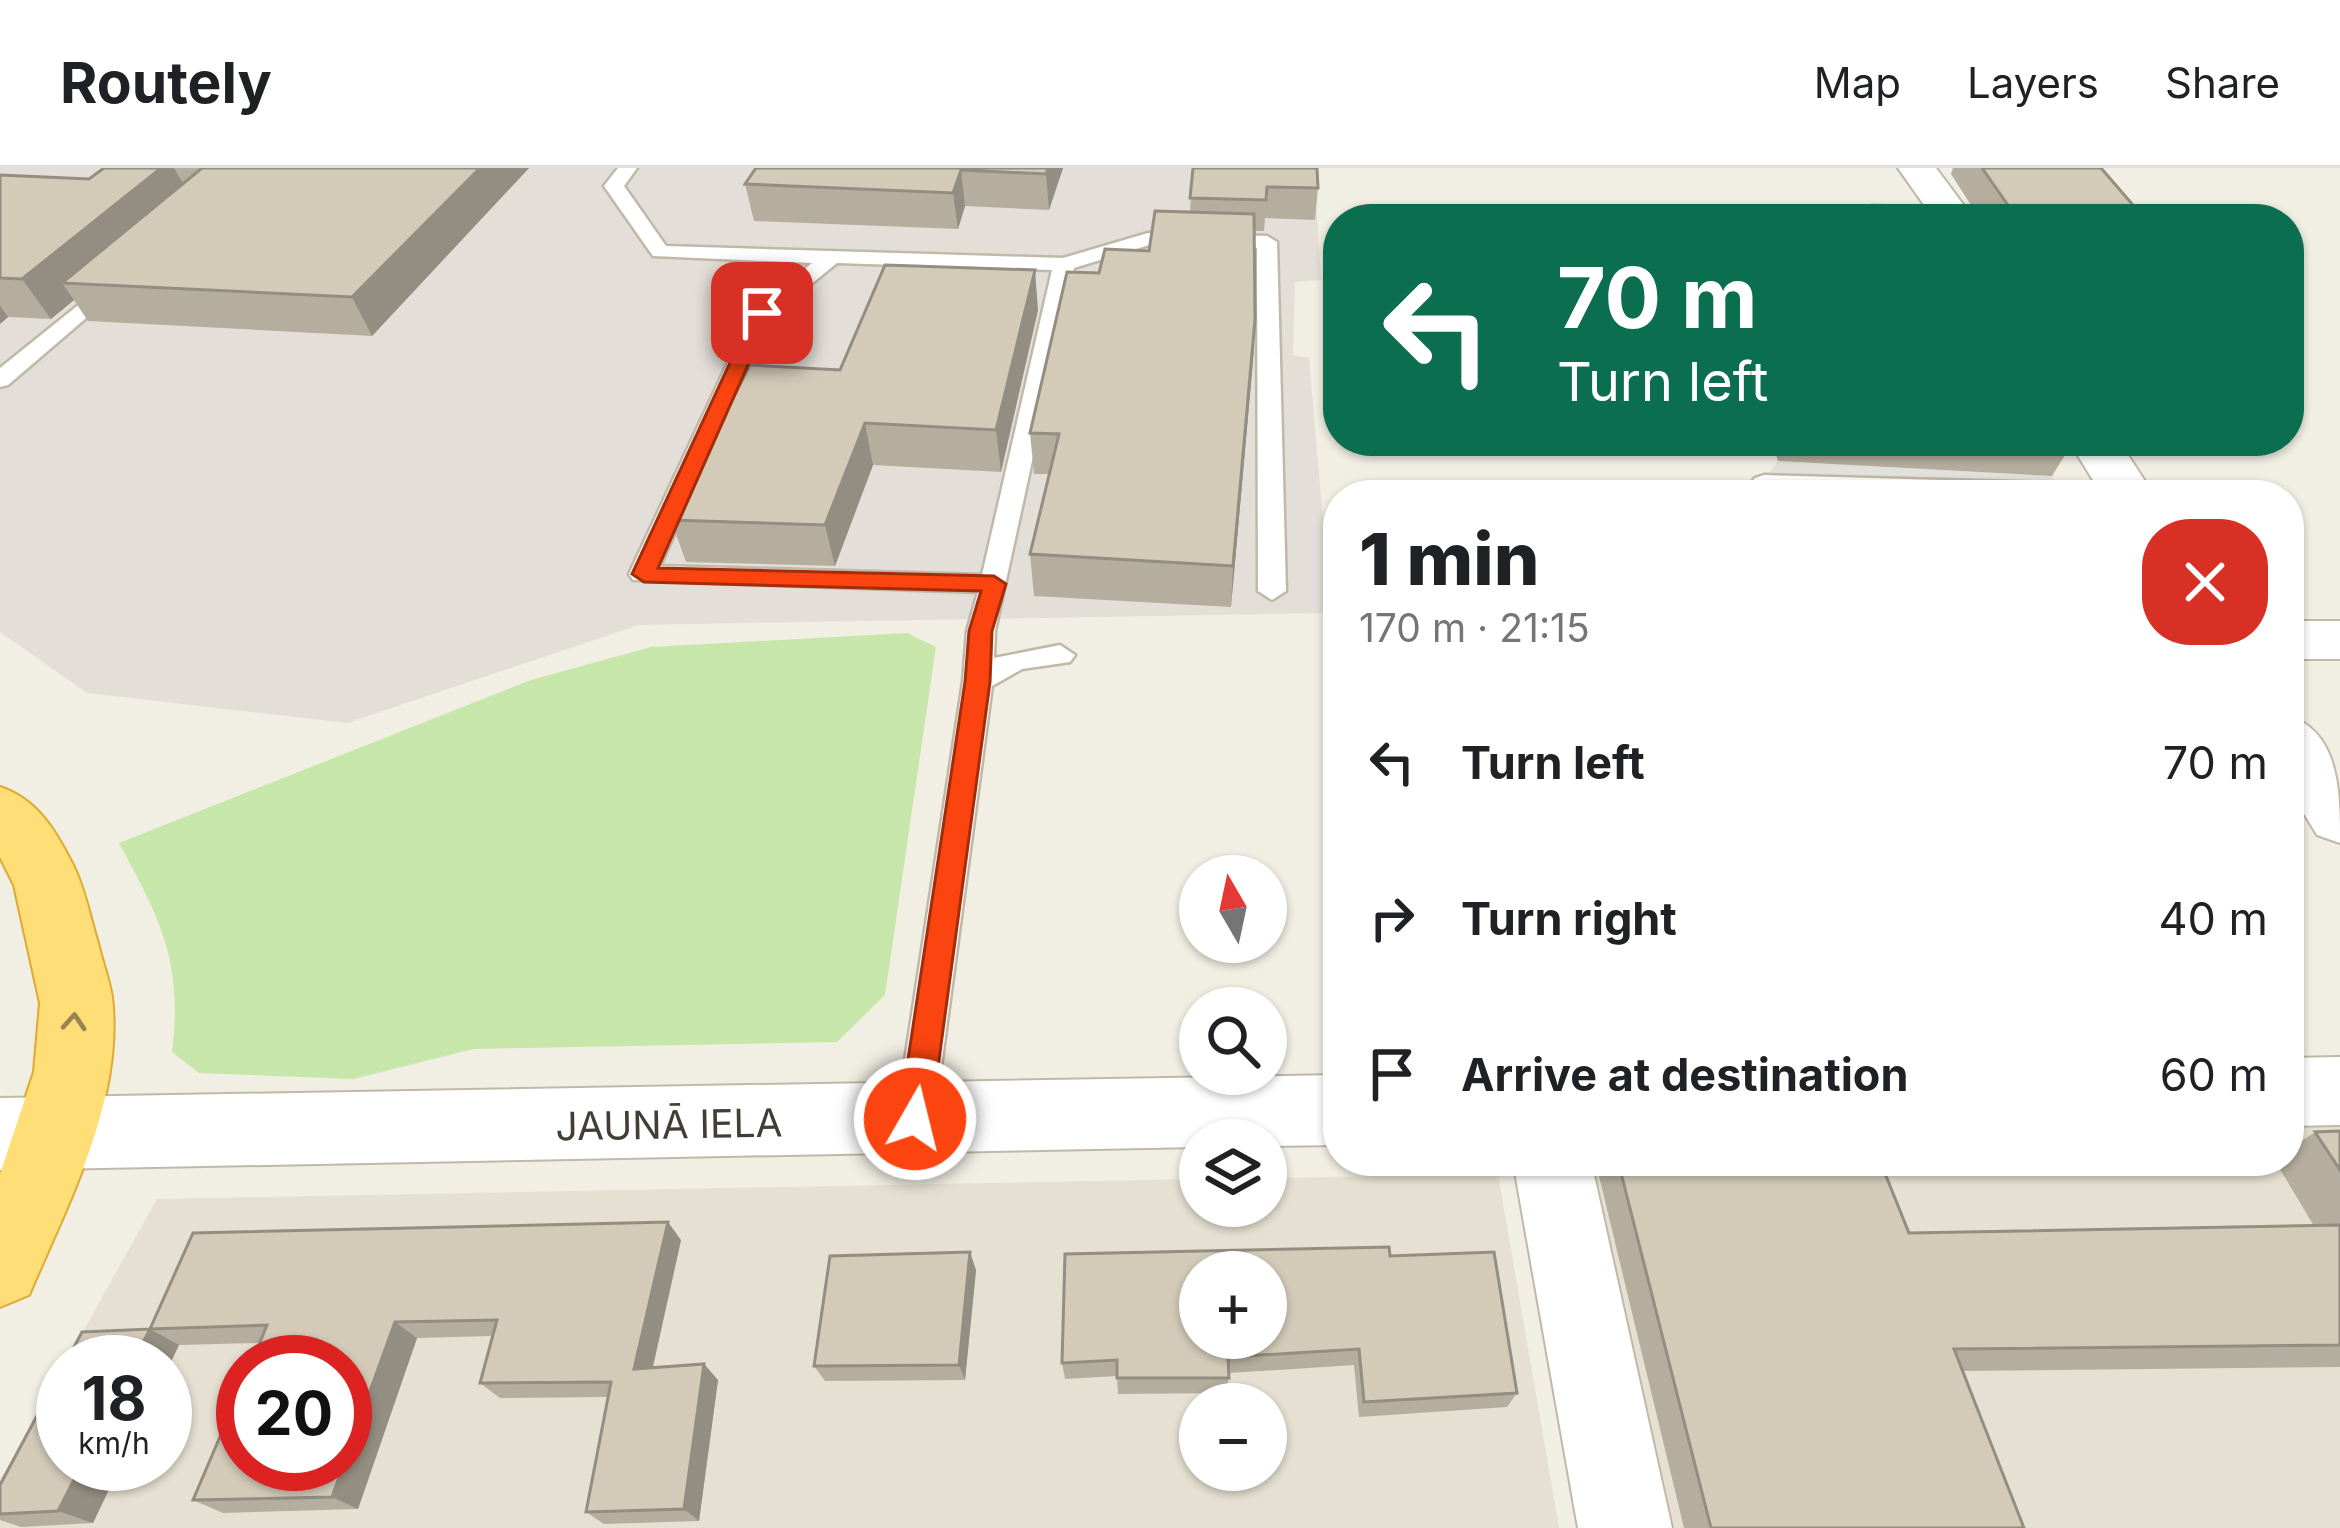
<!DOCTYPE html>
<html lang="en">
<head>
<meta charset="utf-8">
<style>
	:root { --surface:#fff; --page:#f2f2f2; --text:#202124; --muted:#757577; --line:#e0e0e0 }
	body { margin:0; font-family:Inter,sans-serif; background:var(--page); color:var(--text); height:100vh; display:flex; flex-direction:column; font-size:45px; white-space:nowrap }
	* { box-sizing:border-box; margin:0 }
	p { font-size:39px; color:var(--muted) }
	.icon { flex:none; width:66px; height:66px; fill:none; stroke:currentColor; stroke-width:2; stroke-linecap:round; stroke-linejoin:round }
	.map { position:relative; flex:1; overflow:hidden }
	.details { position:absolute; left:1323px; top:312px; width:981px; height:696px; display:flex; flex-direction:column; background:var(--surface); border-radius:48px; box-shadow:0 3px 9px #0004 }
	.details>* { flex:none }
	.top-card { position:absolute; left:1323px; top:36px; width:981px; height:252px; border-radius:48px; box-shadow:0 3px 9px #0004; background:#0b6e4f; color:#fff; overflow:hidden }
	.needle { width:78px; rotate:351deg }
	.fabs { position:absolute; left:1179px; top:687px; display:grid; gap:24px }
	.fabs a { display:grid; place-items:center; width:108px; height:108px; border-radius:50%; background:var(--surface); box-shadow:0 3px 9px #0004; font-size:60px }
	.speed { position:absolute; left:36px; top:1167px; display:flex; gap:24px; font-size:60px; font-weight:700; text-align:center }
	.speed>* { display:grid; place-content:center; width:156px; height:156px; border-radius:50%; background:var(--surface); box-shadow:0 3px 9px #0004; line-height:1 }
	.speed small { font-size:30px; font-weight:400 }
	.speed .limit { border:18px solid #d22; background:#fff; color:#111 }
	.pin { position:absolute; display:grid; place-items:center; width:102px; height:102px; color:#fff; margin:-51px; border-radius:24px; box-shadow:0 6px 18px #0006 }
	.me { position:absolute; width:132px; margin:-66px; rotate:8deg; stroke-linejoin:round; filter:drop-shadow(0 0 9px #0008) }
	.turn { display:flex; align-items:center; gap:42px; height:252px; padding:0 36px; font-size:54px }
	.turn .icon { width:156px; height:156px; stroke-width:2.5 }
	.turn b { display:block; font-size:84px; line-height:102px }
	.round { display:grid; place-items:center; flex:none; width:126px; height:126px; border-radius:48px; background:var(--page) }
	.headline { display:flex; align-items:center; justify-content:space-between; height:204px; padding:0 36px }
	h1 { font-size:72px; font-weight:800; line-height:90px }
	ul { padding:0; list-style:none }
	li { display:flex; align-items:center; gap:36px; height:156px; padding:0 36px }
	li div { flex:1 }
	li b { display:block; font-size:45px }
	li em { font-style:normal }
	header { display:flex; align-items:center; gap:72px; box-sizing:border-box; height:168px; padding:0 60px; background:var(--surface); border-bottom:3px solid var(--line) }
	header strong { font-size:57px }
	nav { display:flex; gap:66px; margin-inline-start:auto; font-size:42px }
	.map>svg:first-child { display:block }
	.residential { fill:#e5e0d1; fill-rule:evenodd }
	.industrial { fill:#e3dfd8 }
	.green { fill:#c7e7aa }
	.parking { fill:#e2e0db }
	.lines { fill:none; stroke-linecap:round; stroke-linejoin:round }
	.service-casing { stroke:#c0b9a8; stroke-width:5 }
	.minor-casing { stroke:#c0b9a8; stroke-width:4 }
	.trunk-casing { stroke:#deaa31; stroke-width:4 }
	.service { fill:#fff; fill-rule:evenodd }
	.minor { fill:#fff; fill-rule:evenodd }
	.trunk { fill:#ffde78; fill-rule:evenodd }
	.wall { fill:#b5ae9e }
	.shaded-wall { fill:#948d81 }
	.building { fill:#d3cab8; stroke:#948d81; stroke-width:3; fill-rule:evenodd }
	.oneway { stroke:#988652 }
	.route { fill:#fb4410; stroke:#a32c0a; stroke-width:3 }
	.labels { text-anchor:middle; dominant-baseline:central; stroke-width:9; stroke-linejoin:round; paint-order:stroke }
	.street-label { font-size:39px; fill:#433e33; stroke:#fff }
</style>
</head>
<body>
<header>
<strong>Routely</strong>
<nav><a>Map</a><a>Layers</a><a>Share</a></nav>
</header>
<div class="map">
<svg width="2340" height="1360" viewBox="0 0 2340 1360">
	<rect width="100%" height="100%" fill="#f1eee3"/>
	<g class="residential">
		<path d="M2289 957H2340V1360H1661L1573 993H2289Z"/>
		<path d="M1498 1006 1559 1360H0V1312L63 1199V1296H165V1194H66L157 1031 1200 1011V1038H1266V1010ZM1200 1104H1266V1170H1200ZM243 1194H345V1296H243ZM1200 1236H1266V1302H1200Z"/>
	</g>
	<path class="industrial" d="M0 0H1314L1321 112 1295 114 1293 187 1309 190 1331 445 639 457 347 555 87 525 0 464Z"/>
	<path class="green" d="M907 465 936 479 885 827 837 874 473 881 353 911 199 905 172 884C183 793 161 753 119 675L531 512 651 479Z"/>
	<path class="parking" d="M1778 293 2052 308 2063 327H1752Z"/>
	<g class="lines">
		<defs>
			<g id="service">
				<path d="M618 0H637L624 18 666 78 1063 90 1148 65 1267 68 1277 74 1286 423 1272 432 1258 423 1257 80 1149 77 1074 100 995 463 994 490 1060 477 1075 487 1070 494 1022 501 992 518 934 951 929 963 915 969 901 963 896 951 963 514 967 463 978 424 633 412 629 406 751 145 812 95 653 88 604 18ZM837 95 1052 102 982 407 660 398 772 148Z"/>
				<path d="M1872 38 1951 41 1961 47 1958 51H1849Z"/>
				<path d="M112 110 120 111V121L8 217 0 219V200Z"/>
				<path d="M1764 307 2127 317 2140 325 1921 327 1755 320 1751 315 1755 310Z"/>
			</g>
			<g id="minor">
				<path d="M1898 0H1936L1974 51H1934Z"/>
				<path d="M2069 273H2119L2154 327H2102Z"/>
				<rect x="2289" y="453" width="51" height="38"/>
				<path d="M2289 548C2340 565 2340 625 2340 675L2317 667 2289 621Z"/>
				<path d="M2340 889V957L2289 958V890Z"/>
				<path d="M1338 907V977L1266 978V972H1200V979L0 1002V930Z"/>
				<path d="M1513 993H1591L1672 1360H1578Z"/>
			</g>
			<path id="trunk" d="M0 619C37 631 56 663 73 697 85 721 90 749 98 775 102 793 109 810 112 829 124 932 68 1035 29 1127L0 1139V1006L34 904 40 835 14 717 0 689Z"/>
		</defs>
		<use href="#service" class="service-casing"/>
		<use href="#minor" class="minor-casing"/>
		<use href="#trunk" class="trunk-casing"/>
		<use href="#service" class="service"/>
		<use href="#minor" class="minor"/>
		<use href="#trunk" class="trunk"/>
	</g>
	<g class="wall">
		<path d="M104 0H529L372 168 88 153 74 132 51 151 8 149 0 156V7L89 11Z"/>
		<path d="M756 0H1063L1049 42 965 38 958 61 754 53 745 16Z"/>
		<path d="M1193 0 1318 20 1315 52 1265 50 1264 63H1255V152L1253 192 1231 439 1034 428 1030 386 1049 306H1034L1030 265 1099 105 1149 83 1190 44Z"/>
		<path d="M1953 0H2101L2145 51H1980L1951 6Z"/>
		<path d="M1038 142 1001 304 873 297 835 398 686 394 671 352 840 202Z"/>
		<path d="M1771 273H2072L2073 274 2052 308 1778 293Z"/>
		<path d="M2340 963V1199L1962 1203 2024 1360H1684L1598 1004 1605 993H1880L1909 1065 2314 1058 2275 993H2289V982L2315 964Z"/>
		<path d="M681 1072 653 1199 718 1212 699 1353 604 1356 586 1344 608 1229 500 1230 480 1215 492 1168 417 1170 358 1341 223 1345 193 1332 260 1175 179 1177 165 1206V1194L150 1161Z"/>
		<path d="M1390 1088 1517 1225 1507 1239 1359 1249 1354 1197 1229 1205 1227 1225 1118 1226 1117 1208 1065 1211 1062 1195Z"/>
		<path d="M976 1102 965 1212 825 1213 814 1198Z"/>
		<path d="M63 1296H121L93 1355 21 1359 0 1352V1317Z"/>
	</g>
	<g class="shaded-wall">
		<path d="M161 0H174L192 31 62 115 74 132 51 151 22 111Z"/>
		<path d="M480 0H529L372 168 352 129Z"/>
		<path d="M1048 0H1063L1049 42 1046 6Z"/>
		<path d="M961 2 965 38 958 61 953 25Z"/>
		<path d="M1035 102 1038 142 1001 304 996 262Z"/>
		<path d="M0 138 8 149 0 156Z"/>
		<path d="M1255 152 1253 192 1231 439 1233 398Z"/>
		<path d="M865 255 873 297 835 398 825 357Z"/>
		<path d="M668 1054 681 1072 649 1216 634 1201Z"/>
		<path d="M970 1084 976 1102 965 1212 959 1197Z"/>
		<path d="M395 1154 417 1170 358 1341 332 1329Z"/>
		<path d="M150 1161 179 1177 165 1206V1194H133Z"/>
		<path d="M704 1196 718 1212 699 1353 684 1341Z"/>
		<path d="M82 1296H121L93 1355 58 1343Z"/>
	</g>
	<g class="building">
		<path d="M104 0H161L22 111 0 110V7L89 11Z"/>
		<path d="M202 0H480L352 129 62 115Z"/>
		<path d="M756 0H1048L1046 6 961 2 953 25 745 16Z"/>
		<path d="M1193 0H1317L1318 20 1267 19 1266 32 1190 30Z"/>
		<path d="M1982 0H2101L2145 51 2017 50Z"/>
		<path d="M1155 43 1254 46 1255 152 1233 398 1030 386 1059 266 1030 265 1067 104 1099 105 1105 81 1149 83Z"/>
		<path d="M885 97 1035 102 996 262 865 255 825 357 671 352 750 197 840 202Z"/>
		<path d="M2340 963V1002L2315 964Z"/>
		<path d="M1618 993H1880L1909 1065 2340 1057V1177L1954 1181 2024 1360H1711Z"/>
		<path d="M668 1054 634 1201 704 1196 684 1341 586 1344 611 1214 480 1215 497 1152 395 1154 345 1292V1194H252L267 1157 150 1161 193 1065Z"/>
		<path d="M1389 1079 1390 1088 1494 1084 1517 1225 1364 1234 1359 1181 1228 1189 1229 1210H1117V1192L1062 1195 1065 1086ZM1200 1104H1266V1170H1200Z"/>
		<path d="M970 1084 959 1197 814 1198 830 1088Z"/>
		<path d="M150 1161 133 1194H66L82 1164Z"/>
		<path d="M63 1199V1296H82L58 1343 0 1346V1317Z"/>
		<path d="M243 1215V1296H344L332 1329 193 1332Z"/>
	</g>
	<defs><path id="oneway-chevron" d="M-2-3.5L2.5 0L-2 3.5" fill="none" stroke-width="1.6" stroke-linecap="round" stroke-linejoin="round" transform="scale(3)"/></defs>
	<use class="oneway" href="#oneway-chevron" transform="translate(74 854) rotate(-86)"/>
	<path class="route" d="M762 139 771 145 658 400 994 408 1006 416 992 463 990 514 931 951 926 961 915 965 904 961 899 951 965 514 969 463 981 423 644 414 632 406 753 145Z"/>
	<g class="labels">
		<g class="street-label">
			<text transform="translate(669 956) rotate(-1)">JAUNĀ IELA</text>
		</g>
	</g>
</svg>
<div class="fabs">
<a><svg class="needle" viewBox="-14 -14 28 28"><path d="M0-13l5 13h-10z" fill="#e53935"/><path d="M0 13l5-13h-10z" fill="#757577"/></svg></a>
<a><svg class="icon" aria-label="search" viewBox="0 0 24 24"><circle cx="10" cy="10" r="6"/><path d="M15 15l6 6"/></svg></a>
<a><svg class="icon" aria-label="layers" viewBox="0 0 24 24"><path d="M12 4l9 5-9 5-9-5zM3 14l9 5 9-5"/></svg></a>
<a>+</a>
<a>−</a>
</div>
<div class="speed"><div>18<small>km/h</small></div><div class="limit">20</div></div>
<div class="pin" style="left:762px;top:145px;background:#d93025"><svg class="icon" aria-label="arrive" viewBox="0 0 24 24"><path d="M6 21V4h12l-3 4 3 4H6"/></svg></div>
<svg class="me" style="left:915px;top:951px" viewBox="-20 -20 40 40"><circle r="17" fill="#fb4410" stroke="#fff" stroke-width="3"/><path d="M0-11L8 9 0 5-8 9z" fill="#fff"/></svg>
<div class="top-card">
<div class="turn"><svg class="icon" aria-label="left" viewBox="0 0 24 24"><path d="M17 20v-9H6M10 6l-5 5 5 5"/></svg><div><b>70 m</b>Turn left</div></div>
</div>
<section class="details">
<div class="headline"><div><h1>1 min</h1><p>170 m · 21:15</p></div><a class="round" style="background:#d93025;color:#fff"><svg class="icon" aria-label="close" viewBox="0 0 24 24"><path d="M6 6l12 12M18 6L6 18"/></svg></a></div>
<ul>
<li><svg class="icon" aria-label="left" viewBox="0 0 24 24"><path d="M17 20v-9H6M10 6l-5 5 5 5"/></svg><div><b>Turn left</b></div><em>70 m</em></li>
<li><svg class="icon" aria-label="right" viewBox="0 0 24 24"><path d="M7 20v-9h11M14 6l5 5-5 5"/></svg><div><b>Turn right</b></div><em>40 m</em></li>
<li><svg class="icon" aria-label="arrive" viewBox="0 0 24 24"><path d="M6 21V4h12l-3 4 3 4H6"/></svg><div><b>Arrive at destination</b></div><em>60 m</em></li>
</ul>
</section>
</div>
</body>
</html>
